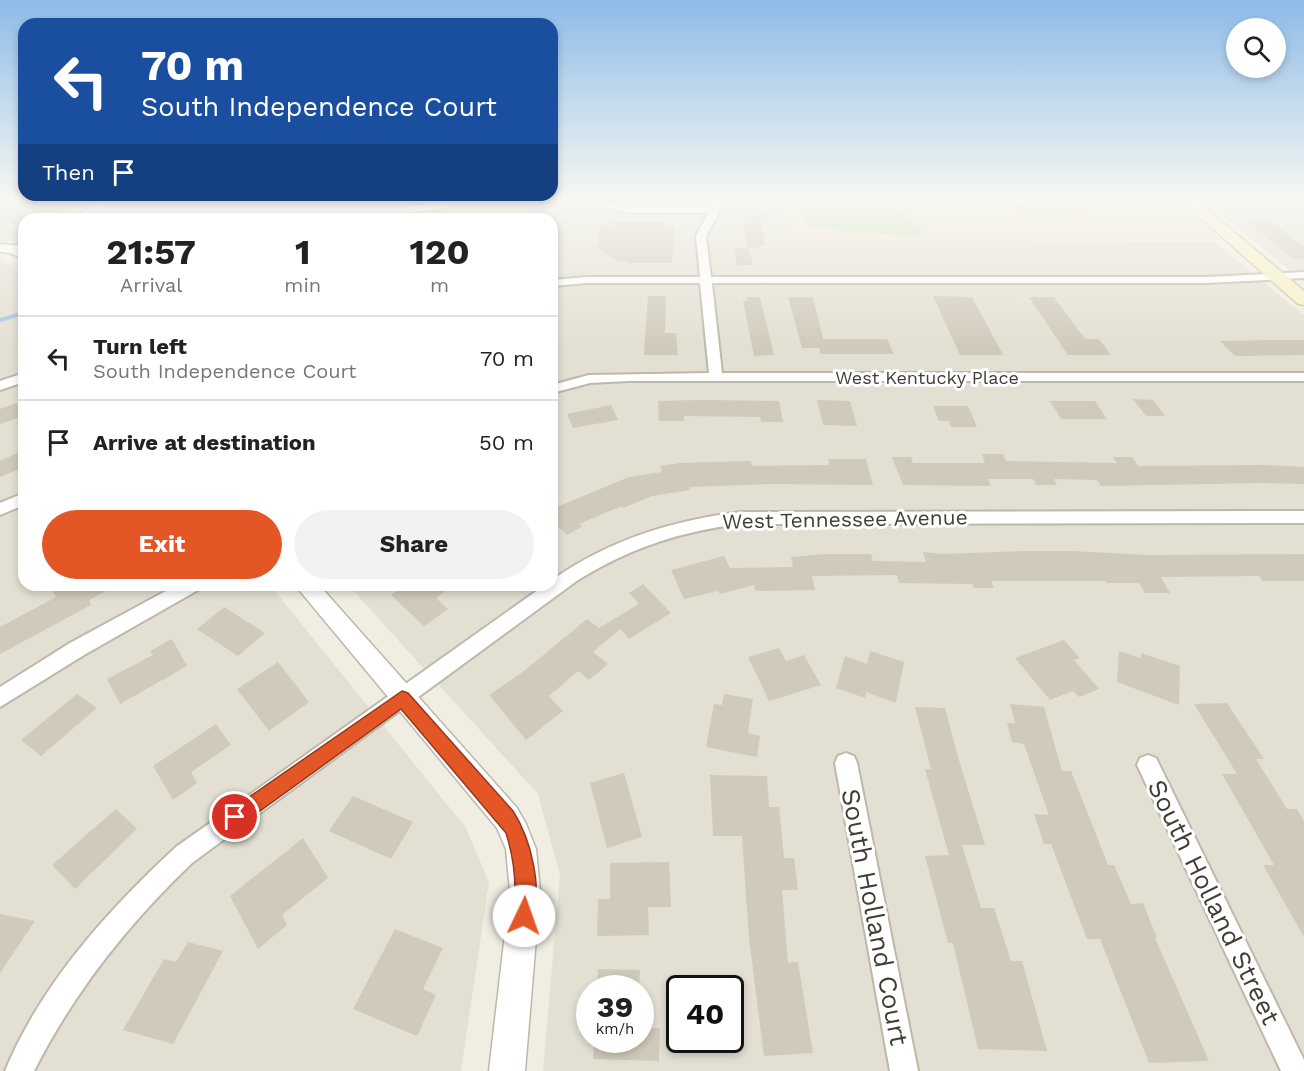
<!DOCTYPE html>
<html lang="en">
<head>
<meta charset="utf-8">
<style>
	:root { --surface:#fff; --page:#f2f2f2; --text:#222; --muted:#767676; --line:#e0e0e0; --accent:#e45626 }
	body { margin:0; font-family:"Work Sans",sans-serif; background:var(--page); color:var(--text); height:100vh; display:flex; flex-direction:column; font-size:22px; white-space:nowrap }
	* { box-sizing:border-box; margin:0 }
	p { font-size:20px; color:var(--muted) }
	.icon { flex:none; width:33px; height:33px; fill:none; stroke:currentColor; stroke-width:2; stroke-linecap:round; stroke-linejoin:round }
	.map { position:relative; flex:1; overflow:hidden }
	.drawer { position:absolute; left:18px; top:213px; width:540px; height:378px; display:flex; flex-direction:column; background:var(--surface); border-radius:18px; box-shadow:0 3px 9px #0003 }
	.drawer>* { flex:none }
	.banner { position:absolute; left:18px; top:18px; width:540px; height:183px; border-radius:18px; box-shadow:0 3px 9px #0003; background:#1a4fa0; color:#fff; overflow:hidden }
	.tools { position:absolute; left:1226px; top:18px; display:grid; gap:12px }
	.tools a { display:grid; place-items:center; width:60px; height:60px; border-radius:50%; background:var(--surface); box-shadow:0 3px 9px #0003; font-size:30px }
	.speed { position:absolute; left:576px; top:975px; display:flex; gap:12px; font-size:30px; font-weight:700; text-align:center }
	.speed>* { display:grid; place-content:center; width:78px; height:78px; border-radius:50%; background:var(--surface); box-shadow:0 3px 9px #0003; line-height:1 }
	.speed small { font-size:15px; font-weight:400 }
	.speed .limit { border:3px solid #111; border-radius:9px; background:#fff; color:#111 }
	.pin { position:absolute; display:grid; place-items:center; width:51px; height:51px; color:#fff; margin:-26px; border:3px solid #fff; border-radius:50%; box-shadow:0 2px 6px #0007 }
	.me { position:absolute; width:66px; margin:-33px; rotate:3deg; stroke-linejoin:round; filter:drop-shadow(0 0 4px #0008) }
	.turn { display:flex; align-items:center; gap:21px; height:126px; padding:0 24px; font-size:27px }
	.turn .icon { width:78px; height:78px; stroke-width:2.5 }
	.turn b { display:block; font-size:42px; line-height:51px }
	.then { display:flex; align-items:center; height:57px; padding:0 24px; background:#0003; gap:12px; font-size:22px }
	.eta { display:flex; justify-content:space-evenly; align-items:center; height:102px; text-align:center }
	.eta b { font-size:36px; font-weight:700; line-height:42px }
	.action { display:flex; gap:12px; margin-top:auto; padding:12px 24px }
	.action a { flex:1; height:69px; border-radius:36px; background:var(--accent); color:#fff; font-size:24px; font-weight:700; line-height:69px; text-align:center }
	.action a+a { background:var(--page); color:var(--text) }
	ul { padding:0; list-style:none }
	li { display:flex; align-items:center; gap:18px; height:84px; padding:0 24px; border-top:2px solid var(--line) }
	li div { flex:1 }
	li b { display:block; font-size:22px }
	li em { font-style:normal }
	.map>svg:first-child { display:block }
	.residential { fill:#e3dfd2; fill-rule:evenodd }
	.education { fill:#e8e3ce }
	.green { fill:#c5e1af }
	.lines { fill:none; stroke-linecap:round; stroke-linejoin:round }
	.stream { stroke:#a4c5e8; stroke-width:4 }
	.building { fill:#d0caba }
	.minor-casing { stroke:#bdb8aa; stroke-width:4 }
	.tertiary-casing { stroke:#bdb8aa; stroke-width:3 }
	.secondary-casing { stroke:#cbc397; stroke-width:3 }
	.minor { fill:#fff; fill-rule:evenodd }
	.tertiary { fill:#fff; fill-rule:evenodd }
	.secondary { fill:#f8f1c5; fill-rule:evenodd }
	.route { fill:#e45626; stroke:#943819; stroke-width:1.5 }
	.labels { text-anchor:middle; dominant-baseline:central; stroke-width:6; stroke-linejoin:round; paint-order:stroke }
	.far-street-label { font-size:18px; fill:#413d34; stroke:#fff }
	.street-label { font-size:21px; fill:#413d34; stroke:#fff }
	.near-street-label { font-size:26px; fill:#413d34; stroke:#fff }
</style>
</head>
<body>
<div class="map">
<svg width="1304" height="1071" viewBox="0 0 1304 1071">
	<rect width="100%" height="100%" fill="#f0ede3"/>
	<g class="residential">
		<path d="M0 199H92L66 219H24V238L17 241H0Z"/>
		<path d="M115 199H783L796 239 1214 242 1304 315V1071H543L560 875 538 794 348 585H552V219H88ZM590 988H640V1040H590ZM680 988H730V1040H680Z"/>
		<path d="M1203 199H1304V282Z"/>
		<path d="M0 259 13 267 24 281V585H270L466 828 489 882 461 1071H0Z"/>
	</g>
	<path class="education" d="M784 199H1175L1221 240 796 239Z"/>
	<g class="green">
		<path d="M797 199H888L923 232 917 236H910L807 227Z"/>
		<path d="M946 199H1012L1019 203 979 206Z"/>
		<path d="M1047 199H1071L1090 210 1034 221 1009 207Z"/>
	</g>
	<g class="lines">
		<g class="stream">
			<path d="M519 219 571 199"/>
			<path d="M0 320 24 313"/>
		</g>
	</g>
	<g class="building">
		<path d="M0 199H71L76 200 47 219H24V226L0 221Z"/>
		<path d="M744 199H765L769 220H761L765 245 749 249 753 265H737L734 248H747L744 223H746Z"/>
		<path d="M1247 221H1271L1304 247V259L1292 258Z"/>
		<path d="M610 222H667V227H674L672 263H627V261H618L597 248 601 225H610Z"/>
		<path d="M648 296H666L665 333H676L678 355H644Z"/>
		<path d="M933 296 972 297 1003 355H960Z"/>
		<path d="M746 297H760L774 355 754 356 743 301H747Z"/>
		<path d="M788 297H813L823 339H887L894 354H821L819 348H802Z"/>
		<path d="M1029 297H1054L1085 339H1099L1111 355H1068Z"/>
		<path d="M1271 340H1304V355L1235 356 1220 341Z"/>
		<path d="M1133 399 1153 400 1165 416H1146Z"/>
		<path d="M702 400 779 401 783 422H761L760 417 684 416V421H659L658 401Z"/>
		<path d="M817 400 850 401 857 426 823 425Z"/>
		<path d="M1050 401H1095L1107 419H1061Z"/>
		<path d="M16 403 23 416 0 424V409Z"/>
		<path d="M611 405 618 420 573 428 567 414Z"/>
		<path d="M933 406H968L977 427H951L949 421H939Z"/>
		<path d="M24 450V467L0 477V461Z"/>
		<path d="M982 454H1003L1006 461 1117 463 1113 457H1132L1138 466 1264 465 1304 467V484L1264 483 1101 486 1097 480 1054 479 1057 485H1036L1033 479H988L991 486 903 485 892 457H911L913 463H985Z"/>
		<path d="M828 459H866L873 485 771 484 689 487 690 490 652 496 623 508 622 506 579 524 582 527 567 535 559 527 552 530V509L629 477 662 472 660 466 680 463 751 461 752 466 829 465Z"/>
		<path d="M1026 551H1073L1147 555 1304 554V581H1262L1259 576 1161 577 1170 593H1145L1139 583H1107L1105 581H991L994 588H974L972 584 899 583 897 575 812 576 815 590 755 591 754 585 720 594 718 591 684 599 671 570 724 556 730 568 793 567 791 557 825 554H871L873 561 926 562 923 552 943 554Z"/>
		<path d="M643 584 671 613 629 639 620 629 593 652 608 664 589 680 578 671 549 696 563 711 526 740 489 695 524 671 587 619 599 628 639 604 629 593Z"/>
		<path d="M64 585H117L89 600 91 605 0 654V627L56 597 53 591Z"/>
		<path d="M405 585H454L436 598 448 609 424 626 391 595Z"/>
		<path d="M224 607 265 633 238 656 197 629Z"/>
		<path d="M172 639 187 666 120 704 107 679 153 655 150 651Z"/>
		<path d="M1064 640 1080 658 1074 660 1099 689 1079 697 1073 691 1050 700 1015 658Z"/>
		<path d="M779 648 786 661 804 655 821 685 769 701 748 657Z"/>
		<path d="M870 651 904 662 896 703 866 692 865 698 836 688 845 656 867 664Z"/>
		<path d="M1119 651 1141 658V653L1180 666 1179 705 1117 682Z"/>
		<path d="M278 662 309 702 269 731 237 689Z"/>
		<path d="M77 694 97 708 41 756 21 740Z"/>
		<path d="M724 694 753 699 748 733 760 736 757 757 706 747 714 704 722 705Z"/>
		<path d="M1227 703 1264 759H1256L1287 809H1297L1304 821V937L1263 865H1274L1222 774H1237L1194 704Z"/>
		<path d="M1010 704 1044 707 1062 771H1071L1108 865H1114L1131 904 1143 903 1157 938H1155L1209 1061 1149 1063 1100 939H1087L1051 844H1044L1034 814 1049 815 1024 744 1012 742 1007 723H1015Z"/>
		<path d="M915 707 945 708 958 757 985 845H962L981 908H994L1011 961H1022L1047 1051 978 1049 953 943H948L925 856 949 855 925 769H931Z"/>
		<path d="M216 724 231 745 191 772 197 783 173 800 153 766Z"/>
		<path d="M624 773 642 837 607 848 590 783Z"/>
		<path d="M710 775 767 776 769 807H779L784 858H794L798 890H782L788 963 798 962 813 1053 764 1056 749 938 742 836H713Z"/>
		<path d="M353 796 413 822 391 859 329 831Z"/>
		<path d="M116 809 137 829 75 889 52 865Z"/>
		<path d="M303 838 328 878 282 915 287 925 258 949 230 896Z"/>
		<path d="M669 862 671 907H648L649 935 597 936 598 899H610V863Z"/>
		<path d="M0 914 35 921 0 973Z"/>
		<path d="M395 929 443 948 423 989 436 995 417 1036 353 1009Z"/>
		<path d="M188 942 223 951 173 1044 123 1030 164 959 176 962Z"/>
		<path d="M598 969 640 970 639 988H597Z"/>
		<path d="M640 1028H660L659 1061 593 1059 594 1040H640Z"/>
	</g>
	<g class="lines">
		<defs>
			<g id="minor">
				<path d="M454 199H470L436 210 398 213H92L84 219H72L99 201 104 204 101 207H398L436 204Z"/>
				<path d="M712 199H722L721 210 706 236 711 277H1207L1304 272V278L1207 283H712L722 373H1304V381H629L590 383 552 393V385L589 375 709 373 700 283H587L552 286V280L587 277H700L696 236 708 213H629L596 205 601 202 629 207H711Z"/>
				<path d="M24 241V248L13 252 8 249Z"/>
				<path d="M24 373V382L0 390V381Z"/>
				<path d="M24 493V505L0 515V503Z"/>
				<path d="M1304 511V523L741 524C681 531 630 548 578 580L192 863C128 924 74 992 34 1071H5C41 984 108 910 176 847L545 585H552V580C609 540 673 520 741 512Z"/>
				<path d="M177 585H201L198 590 84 655 0 707V687L70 643Z"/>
				<path d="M846 753 854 756 857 763 918 1071H890L835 763 838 756Z"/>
				<path d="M1148 755 1156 758 1304 1060V1071H1281L1137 765 1140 758Z"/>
			</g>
			<g id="tertiary">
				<path d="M0 244 13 245 24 250V259L10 253 0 252Z"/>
				<path d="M295 585H319L517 808 526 824 536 849 540 891 525 1071H489L510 891 506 849 497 828Z"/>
			</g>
			<path id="secondary" d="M1179 199H1195L1304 291V305L1298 304Z"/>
		</defs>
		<use href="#minor" class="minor-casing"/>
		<use href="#tertiary" class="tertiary-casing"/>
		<use href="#secondary" class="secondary-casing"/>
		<use href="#minor" class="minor"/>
		<use href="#tertiary" class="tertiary"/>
		<use href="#secondary" class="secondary"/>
	</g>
	<linearGradient id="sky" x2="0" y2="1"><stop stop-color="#8dbbe8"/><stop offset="0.57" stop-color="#f8f7f2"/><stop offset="1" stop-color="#f8f7f2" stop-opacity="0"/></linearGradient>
	<rect width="1304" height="349" fill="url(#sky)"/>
	<path class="route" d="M402 691 408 693 513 811C531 839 544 891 531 923L524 926 516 923C512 912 515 901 515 890 515 869 512 852 506 833L401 709 242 824 235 827 229 824 226 817 229 811Z"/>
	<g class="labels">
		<g class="far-street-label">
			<text x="927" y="377">West Kentucky Place</text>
		</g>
		<g class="street-label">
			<text transform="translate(845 519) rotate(-1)">West Tennessee Avenue</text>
		</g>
		<g class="near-street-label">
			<text transform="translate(1214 902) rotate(64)">South Holland Street</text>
			<text transform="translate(875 917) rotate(79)">South Holland Court</text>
		</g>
	</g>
</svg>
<div class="tools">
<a><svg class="icon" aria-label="search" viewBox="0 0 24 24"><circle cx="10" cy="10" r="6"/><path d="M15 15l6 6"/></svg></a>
</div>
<div class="speed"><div>39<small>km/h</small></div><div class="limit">40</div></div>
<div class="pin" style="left:235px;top:817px;background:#d93025"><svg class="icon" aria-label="arrive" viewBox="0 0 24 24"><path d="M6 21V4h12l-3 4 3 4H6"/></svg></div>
<svg class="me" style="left:524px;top:916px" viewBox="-20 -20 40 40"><circle r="19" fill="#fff"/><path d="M0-13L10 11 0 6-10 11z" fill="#e45626"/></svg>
<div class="banner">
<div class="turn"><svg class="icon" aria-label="left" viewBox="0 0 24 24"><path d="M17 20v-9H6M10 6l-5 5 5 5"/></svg><div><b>70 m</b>South Independence Court</div></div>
<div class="then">Then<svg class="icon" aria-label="arrive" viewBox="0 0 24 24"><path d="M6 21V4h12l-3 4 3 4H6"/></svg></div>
</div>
<section class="drawer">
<div class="eta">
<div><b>21:57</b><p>Arrival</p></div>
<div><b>1</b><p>min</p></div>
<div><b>120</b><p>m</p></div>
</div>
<ul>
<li><svg class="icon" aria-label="left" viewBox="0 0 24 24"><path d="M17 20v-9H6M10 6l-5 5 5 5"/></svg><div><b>Turn left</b><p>South Independence Court</p></div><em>70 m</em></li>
<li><svg class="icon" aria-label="arrive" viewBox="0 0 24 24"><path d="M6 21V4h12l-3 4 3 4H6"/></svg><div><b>Arrive at destination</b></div><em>50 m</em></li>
</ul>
<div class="action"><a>Exit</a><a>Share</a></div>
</section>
</div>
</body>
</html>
